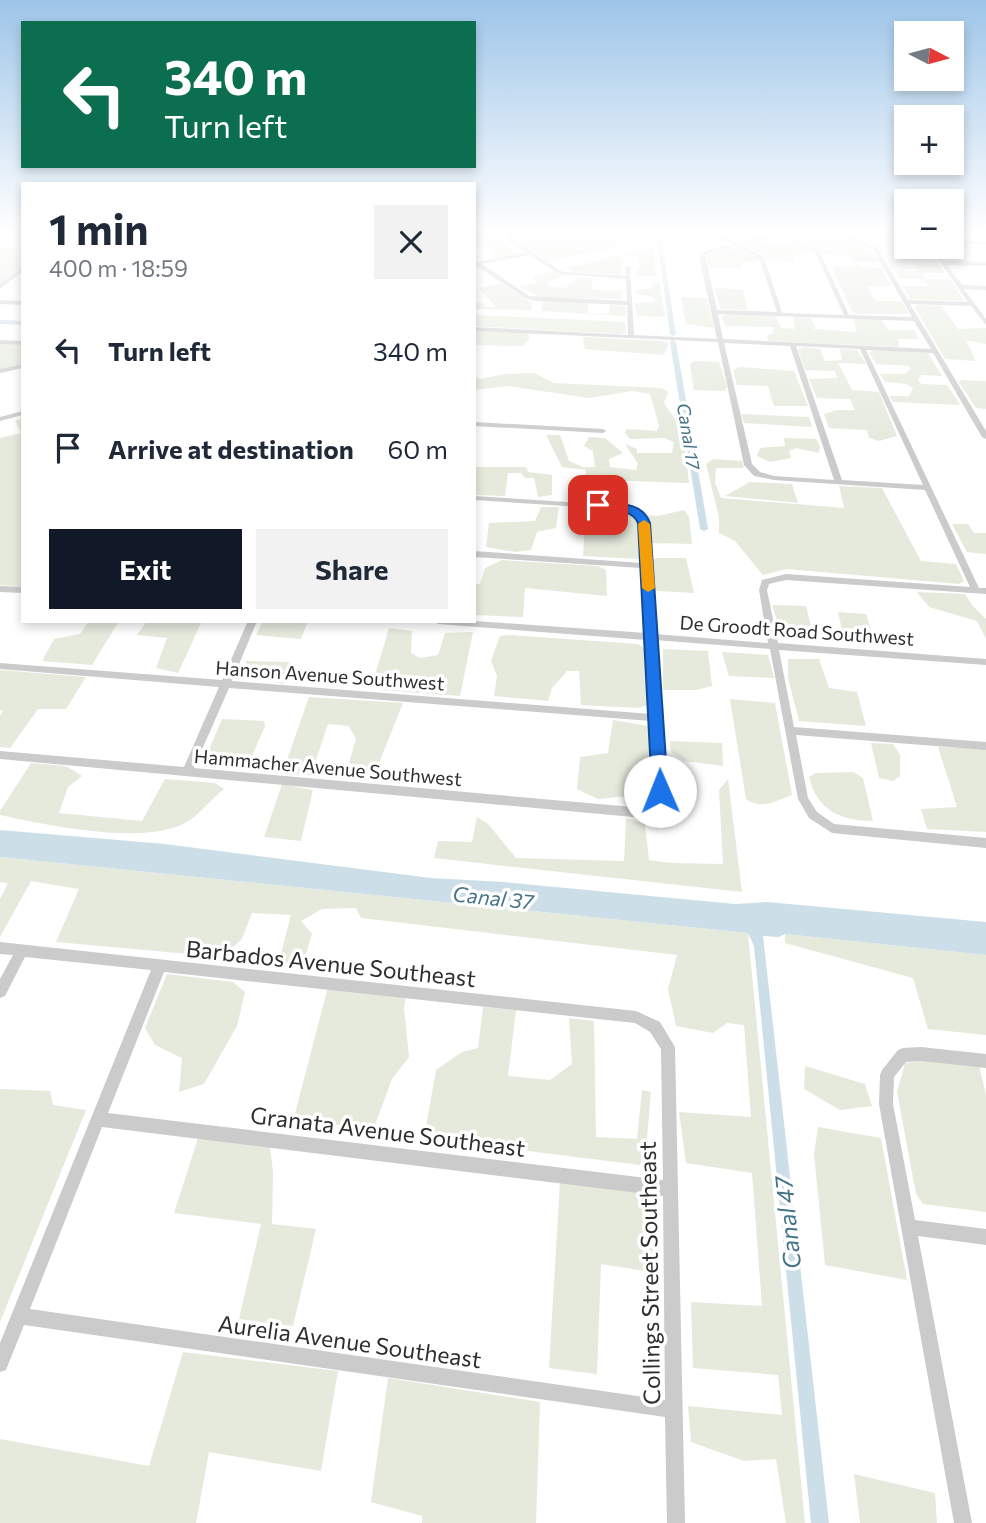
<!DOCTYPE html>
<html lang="en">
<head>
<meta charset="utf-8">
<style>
	:root { --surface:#fff; --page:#f2f2f3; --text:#1f2937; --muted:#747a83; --accent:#111827 }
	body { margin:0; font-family:Commissioner,sans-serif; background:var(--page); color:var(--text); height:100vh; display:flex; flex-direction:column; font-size:26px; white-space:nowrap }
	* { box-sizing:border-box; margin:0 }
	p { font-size:23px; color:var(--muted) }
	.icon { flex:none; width:38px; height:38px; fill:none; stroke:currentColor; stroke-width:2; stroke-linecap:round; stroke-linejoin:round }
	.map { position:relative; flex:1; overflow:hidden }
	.drawer { position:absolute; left:21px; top:182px; width:455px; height:441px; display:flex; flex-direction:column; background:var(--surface); border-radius:0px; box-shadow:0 4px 10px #0003 }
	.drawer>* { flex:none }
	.banner { position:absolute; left:21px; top:21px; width:455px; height:147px; border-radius:0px; box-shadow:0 4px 10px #0003; background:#0b6e4f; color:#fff; overflow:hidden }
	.needle { width:46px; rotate:96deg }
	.fabs { position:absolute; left:894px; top:21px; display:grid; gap:14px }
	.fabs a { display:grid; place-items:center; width:70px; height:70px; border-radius:0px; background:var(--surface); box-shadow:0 4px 10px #0003; font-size:35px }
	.pin { position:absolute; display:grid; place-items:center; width:60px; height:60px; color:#fff; margin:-30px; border-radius:14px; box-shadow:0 4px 10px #0006 }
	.me { position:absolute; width:77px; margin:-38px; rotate:359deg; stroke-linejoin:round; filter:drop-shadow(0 0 5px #0008) }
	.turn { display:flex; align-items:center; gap:24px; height:147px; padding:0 28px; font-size:32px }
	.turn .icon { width:91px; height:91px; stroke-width:2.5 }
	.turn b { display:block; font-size:49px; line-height:60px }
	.round { display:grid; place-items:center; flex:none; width:74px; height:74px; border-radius:0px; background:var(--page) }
	.summary { display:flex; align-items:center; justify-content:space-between; height:119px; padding:0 28px }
	h1 { font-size:42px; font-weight:700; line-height:52px }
	.action { display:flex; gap:14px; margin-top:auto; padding:14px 28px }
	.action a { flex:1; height:80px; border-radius:0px; background:var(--accent); color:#fff; font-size:28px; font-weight:700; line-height:80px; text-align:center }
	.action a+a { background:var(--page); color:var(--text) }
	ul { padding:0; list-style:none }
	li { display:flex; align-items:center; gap:21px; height:98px; padding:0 28px }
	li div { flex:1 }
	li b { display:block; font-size:26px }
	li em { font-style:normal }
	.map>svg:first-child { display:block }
	.green { fill:#e5eadd }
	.water { fill:#ccdfe8 }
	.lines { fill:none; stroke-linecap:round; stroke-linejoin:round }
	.canal { fill:#ccdfe8; fill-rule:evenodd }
	.minor { fill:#cbcbcb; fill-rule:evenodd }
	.route { fill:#1a73e8; stroke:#114b97; stroke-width:2 }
	.slow { fill:#f59e0b }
	.labels { text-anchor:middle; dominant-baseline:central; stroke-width:7; stroke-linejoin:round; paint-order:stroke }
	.far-water-label { font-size:18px; font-style:italic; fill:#457487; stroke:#fff }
	.street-label { font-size:19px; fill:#2e2e2e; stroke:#fff }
	.water-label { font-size:21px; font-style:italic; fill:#457487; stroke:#fff }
	.near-street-label { font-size:23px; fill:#2e2e2e; stroke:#fff }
	.near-water-label { font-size:24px; font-style:italic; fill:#457487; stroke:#fff }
</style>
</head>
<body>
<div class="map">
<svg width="986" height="1523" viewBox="0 0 986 1523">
	<rect width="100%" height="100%" fill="#fff"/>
	<g class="green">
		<path d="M474 230H504V244L520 253 497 258 494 255 496 253 484 246 474 248Z"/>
		<path d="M512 230H654L656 239 547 261 513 240Z"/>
		<path d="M805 231C817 236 821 233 833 233 847 232 873 249 879 262H856L860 267 882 268 891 286H867L875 301H901L909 314H856L851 310 832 267 857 266 851 256 823 254 817 247 791 235Z"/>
		<path d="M763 241 779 246 794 243 813 250 794 256 793 261 767 260 764 255 742 245Z"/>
		<path d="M23 244V265L0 284V246L18 248Z"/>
		<path d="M653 247 656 276H635L640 266 636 255 619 258 625 263 619 266 623 273 620 275 573 272 567 268Z"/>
		<path d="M737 247 759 257 760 261 743 263 742 268H708L706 256 709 254Z"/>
		<path d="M911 259 936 260 945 273H923L925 279 951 280 964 301 910 299 902 286H929L923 279 899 278 896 271H919Z"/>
		<path d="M554 271 563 276 546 283 549 286 565 288 578 278 592 279V290L622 291 623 299 541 297 518 287 538 283 532 277Z"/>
		<path d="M501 283 532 303 531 310 474 309V303H481L486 307H496L478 288Z"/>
		<path d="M653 283H660L665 317 637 316 635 303 655 302 654 297 636 294V290L652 289Z"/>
		<path d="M714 288 742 289 748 310 721 309Z"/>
		<path d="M681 297 707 298 714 328 686 324Z"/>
		<path d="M543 301 588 303V313L609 314 610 305 625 306 626 316 541 311Z"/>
		<path d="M941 305 958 329 986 328V344L966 340 976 361 945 359 914 306Z"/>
		<path d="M728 314 775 316 781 328 795 329 793 317 810 318 816 327 813 329 857 332 853 318 881 319 888 330H914L919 339H898L899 347 768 341 767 336 773 333 774 327 725 326 722 317Z"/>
		<path d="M474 315 625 322 626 333 619 334 474 326Z"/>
		<path d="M474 331 528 333 530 338 523 346 474 345Z"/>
		<path d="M583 337 662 341 669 343 664 355 585 349Z"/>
		<path d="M0 344 23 345V364L0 369Z"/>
		<path d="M804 347 820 349 825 361 842 360 840 349 857 350 866 364 838 363 852 390 879 392 897 436 879 441 869 438 867 430 829 428 824 414 837 410H855L850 399 817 398 809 379 837 378 835 371 805 370 798 349Z"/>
		<path d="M874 350 928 353 942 376 922 375 918 379 921 384 947 385 960 405 893 402 889 396H909L913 388 906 384 885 382 880 374H905L911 369 908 366 876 364 869 353Z"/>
		<path d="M695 361 719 362 727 387 725 391 694 390 690 364Z"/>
		<path d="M740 367 794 371 808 406H774L768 386 737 385 733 370Z"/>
		<path d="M534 373 554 383 661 388 668 392 664 403 683 431 689 483 602 480 598 501 579 497 580 480 585 479 586 470 562 467 546 435H560L569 461 583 467H595L593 451 584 446 589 437 605 438 623 453 609 459 610 467 636 470 638 464 625 444 637 449V453H672L674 442 664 438 630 439 625 433 626 429 657 431 659 426 650 394 633 391 589 398 508 386 474 390V377L481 379 505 374Z"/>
		<path d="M962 380 986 381V409L976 408 959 382Z"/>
		<path d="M741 414 809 417 812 427 744 423Z"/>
		<path d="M23 418V587L0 585V438L21 433 15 421Z"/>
		<path d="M784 438 816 439 820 446 819 453 796 448 789 451 791 458 770 462 757 456 760 448 785 446Z"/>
		<path d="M713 459 742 461 744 468H716L715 483 721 498 844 508 839 486 882 488 921 561 956 564 964 581 959 584 787 569 763 575 735 541 719 533V517L706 464Z"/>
		<path d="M474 467H526L528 472 552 475V495L538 497 534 478H525L521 473H508L505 496 474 495Z"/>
		<path d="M750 482 792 484 798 503 725 496Z"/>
		<path d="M541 507H559L556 528 537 532 531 550 515 552 486 547 489 523 535 521Z"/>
		<path d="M586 508 631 511 637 516 639 559 583 556Z"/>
		<path d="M684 510 689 517 692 544 650 543 646 515 658 516Z"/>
		<path d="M952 524H968L974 533H986V554L967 552Z"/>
		<path d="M657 558H686L694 593 658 591 653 588 652 560Z"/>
		<path d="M502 560 598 566 606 570 607 596 525 588 523 617 474 615V584H480L485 568Z"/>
		<path d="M917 592 965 594 972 605 986 619V639L977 621 929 607Z"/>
		<path d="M772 605 806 606 814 638 781 633Z"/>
		<path d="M838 612 866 614 875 641 844 639Z"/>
		<path d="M89 621H119L92 665 42 661 54 639 80 634Z"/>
		<path d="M147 621H202L178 673 156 668 167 638 137 635Z"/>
		<path d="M263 621H308L301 639 256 635Z"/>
		<path d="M389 628 412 631 411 653 420 658 438 655 445 633 473 632 460 696 382 690 373 682Z"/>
		<path d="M509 635 638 644 644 648 647 705 639 708 581 705 579 671H567L552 688 548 701 494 696 497 676 491 661 500 636Z"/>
		<path d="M663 649 708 651 712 686 696 690H663Z"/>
		<path d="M722 652 768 655 774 678 729 676Z"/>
		<path d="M788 659H819L829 688 857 692 866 726 799 721 788 678Z"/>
		<path d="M246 661 291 662 283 684 256 678 243 671Z"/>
		<path d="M0 670 86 677 66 709H38L10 748 0 747V716L3 711 0 710Z"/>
		<path d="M309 697 403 703 379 763 369 780H348L345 777 356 739 349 726 328 724 311 775 282 774Z"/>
		<path d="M730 699 775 703 792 795C776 801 761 810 746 799Z"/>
		<path d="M222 719 264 721 265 726 246 770 207 766 204 761Z"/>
		<path d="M613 720 648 726 654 789 640 795 598 799 577 789 580 757 608 753Z"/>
		<path d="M670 741 722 743 723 766 684 761 671 752Z"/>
		<path d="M871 743 893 744 900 755V776L893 781 879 778Z"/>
		<path d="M938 747 986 749V832L927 829 921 809 957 807Z"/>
		<path d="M31 763 66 766 82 776 68 787 59 813 142 821 165 779 215 783 224 789C211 799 198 817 183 824 141 845 46 825 0 815V811Z"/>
		<path d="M853 772 863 778 873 821C840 821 817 810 809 777L816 773Z"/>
		<path d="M728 779 742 892 434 858 438 841 472 842 477 817 488 824 516 858 624 861 626 818 645 824 649 860 671 863 723 864 719 790Z"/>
		<path d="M282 784 313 790 301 841 264 837Z"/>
		<path d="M0 857 748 933 805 1523H786L776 1459 744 1461 691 1442 688 1406 782 1415 778 1375 693 1368 691 1302 762 1306 752 1173 686 1163 679 1112 751 1117 744 1025 727 1023 713 1033 676 1026 668 989 677 955 361 918 356 908 322 909 301 921 312 934 302 967 278 965 291 915 252 913 242 939 222 957 56 942 79 889 31 881 0 937V899L8 883 0 882Z"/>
		<path d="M785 934 986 955V1035L928 1029 913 978 785 943Z"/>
		<path d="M167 974 233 982 245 992 237 1026 204 1084 179 1092 182 1058 155 1045 145 1028Z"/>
		<path d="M328 987 406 996 404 1008 409 1057 392 1079 374 1128 293 1121Z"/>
		<path d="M483 1007 516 1010 508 1076 550 1080 572 1064 569 1018 594 1021 596 1137 637 1139 642 1090 651 1092 647 1139 640 1165 424 1138 436 1070 462 1052 478 1048Z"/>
		<path d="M923 1061 979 1065 986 1095V1212L923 1204 916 1194 897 1092 905 1063Z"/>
		<path d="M805 1066 865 1084 872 1106 840 1110 804 1089Z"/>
		<path d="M0 1089 50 1091 53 1105 86 1110 0 1322Z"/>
		<path d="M818 1127 881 1138 907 1280 825 1265 814 1154Z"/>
		<path d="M198 1138 270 1147 273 1172 272 1224 316 1229 293 1326 239 1319 261 1224 174 1213Z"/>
		<path d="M560 1182 653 1194 658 1273 601 1264 597 1374 549 1368Z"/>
		<path d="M183 1352 338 1371 321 1471 209 1452 196 1523H0V1439L149 1466Z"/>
		<path d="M388 1378 540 1402 536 1523H422V1516L371 1502Z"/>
		<path d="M854 1474 935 1493 937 1523H860Z"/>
	</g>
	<path class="water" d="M0 830 165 844 431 878 504 882 735 904 767 902 986 922V955L785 934 779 937 763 936 829 1523H811L754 946 748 933 0 857Z"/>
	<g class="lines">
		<g class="canal">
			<path d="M656 230H660L676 334 673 336 670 334Z"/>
			<path d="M0 320 23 321V325L0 324Z"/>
			<path d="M673 340 676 342 708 529 704 531 700 529 670 342Z"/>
		</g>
		<g class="minor">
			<path d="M11 230H16L0 241V238Z"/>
			<path d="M506 230H510L512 239 563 272 626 276 625 267 630 266 634 335 717 339 699 256 705 251 732 244 704 230H710L737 243 791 230H799L785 234 819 250 849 315 912 317 873 250 833 230H839L877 248 908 300 968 302 930 247H934L945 261 986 262V266L947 265 962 285 986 286V290L964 289 986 319V325L971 306 910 304 986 431V439L982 437 933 353 866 350 979 588H986V594L786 580 769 584 767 590 778 643 986 659V665L779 650 794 727 986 742V750L796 735 808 798 817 812 834 824 986 838V848L832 833 809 818 798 799 770 649 655 640 666 787C661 805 651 812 633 817L0 759V751L184 767 219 687 0 669V663L222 680 248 621H257L232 681 651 714 646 640 438 624 434 621H474L646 633 641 568 474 557V551L641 563 638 517 628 510 474 500V496L630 506 645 514 650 564 651 566 650 568 655 634 768 643 759 590 762 580 786 574 970 587 925 490 774 480 754 476 744 465 718 342 474 331V327L628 335 627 305 536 301 525 298 475 265 474 260 479 262 526 252 508 241ZM780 236 815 252 844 315 782 313 764 257 741 245ZM736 246 759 258 777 312 717 310 705 256 709 253ZM529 255 560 274 626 279 627 301 529 296 482 264ZM718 314 914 321 931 349 723 339ZM724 343 790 346 834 480 774 476 760 472 752 464ZM796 346 860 349 923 485 842 480ZM229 688 651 721 656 787C652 799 645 804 633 807L194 768Z"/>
			<path d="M898 230 906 231V234Z"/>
			<path d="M952 241 986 242V244L952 243Z"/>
			<path d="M23 266V271L0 289V284Z"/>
			<path d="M0 300 23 301V305L0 304Z"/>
			<path d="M0 340 23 341V345L0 344Z"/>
			<path d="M23 364V368L0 373V369Z"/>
			<path d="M23 411V415L0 421V417Z"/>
			<path d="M474 422 603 429 606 431 603 433 474 426Z"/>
			<path d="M0 586 23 587V593L0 592Z"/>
			<path d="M0 942 636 1011 660 1022 675 1047 685 1523H667L665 1417 24 1325 6 1370 0 1372V1343L151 970 25 957 5 996 0 998V979L13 955 0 954ZM164 972 635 1023 650 1032 661 1049 663 1180 108 1113ZM102 1127 663 1196 665 1400 30 1309Z"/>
			<path d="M921 1047 986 1054V1068L921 1061 906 1062 894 1077 893 1104 915 1220 986 1229V1245L918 1236 972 1523H954L879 1104 880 1075 882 1070 898 1050 903 1048Z"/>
		</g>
	</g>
	<linearGradient id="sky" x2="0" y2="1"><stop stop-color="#9dc5e8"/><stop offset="0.52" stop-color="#fff"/><stop offset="1" stop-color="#fff" stop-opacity="0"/></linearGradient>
	<rect width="986" height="443" fill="url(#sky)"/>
	<path class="route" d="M598 502C617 504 642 501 650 523L668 791 666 796H654L652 791 638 523C631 507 609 511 594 508L592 505Z"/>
	<path class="slow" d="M644 520 650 524 655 588 648 592 642 588 638 524Z"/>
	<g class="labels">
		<g class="far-water-label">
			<text transform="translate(689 436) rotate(81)">Canal 17</text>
		</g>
		<g class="street-label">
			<text transform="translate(797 630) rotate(4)">De Groodt Road Southwest</text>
			<text transform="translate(330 675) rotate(4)">Hanson Avenue Southwest</text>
			<text transform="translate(328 767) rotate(5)">Hammacher Avenue Southwest</text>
		</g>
		<g class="water-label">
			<text transform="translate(493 897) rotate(6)">Canal 37</text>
		</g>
		<g class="near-street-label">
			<text transform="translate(331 963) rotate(6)">Barbados Avenue Southeast</text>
			<text transform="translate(388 1131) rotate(7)">Granata Avenue Southeast</text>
			<text transform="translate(649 1273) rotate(-91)">Collings Street Southeast</text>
			<text transform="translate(350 1341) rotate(8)">Aurelia Avenue Southeast</text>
		</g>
		<g class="near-water-label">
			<text transform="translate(787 1223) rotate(-96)">Canal 47</text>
		</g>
	</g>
</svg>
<div class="fabs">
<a><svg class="needle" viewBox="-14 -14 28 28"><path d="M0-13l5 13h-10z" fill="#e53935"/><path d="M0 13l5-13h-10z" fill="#747a83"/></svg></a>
<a>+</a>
<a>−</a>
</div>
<div class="pin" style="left:598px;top:505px;background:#d93025"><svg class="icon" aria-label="arrive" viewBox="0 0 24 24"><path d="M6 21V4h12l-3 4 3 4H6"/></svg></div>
<svg class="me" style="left:660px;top:791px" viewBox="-20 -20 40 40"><circle r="19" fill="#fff"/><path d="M0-13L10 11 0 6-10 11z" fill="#1a73e8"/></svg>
<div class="banner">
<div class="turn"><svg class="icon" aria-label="left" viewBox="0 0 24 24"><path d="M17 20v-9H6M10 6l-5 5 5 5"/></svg><div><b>340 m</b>Turn left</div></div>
</div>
<section class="drawer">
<div class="summary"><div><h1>1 min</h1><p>400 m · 18:59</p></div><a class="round"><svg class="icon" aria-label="close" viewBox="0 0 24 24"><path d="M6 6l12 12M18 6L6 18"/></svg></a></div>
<ul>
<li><svg class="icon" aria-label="left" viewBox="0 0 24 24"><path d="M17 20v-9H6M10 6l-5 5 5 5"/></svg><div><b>Turn left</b></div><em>340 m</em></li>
<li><svg class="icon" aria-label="arrive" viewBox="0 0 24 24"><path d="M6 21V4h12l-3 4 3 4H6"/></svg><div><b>Arrive at destination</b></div><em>60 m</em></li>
</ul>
<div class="action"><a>Exit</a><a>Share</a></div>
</section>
</div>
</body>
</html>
